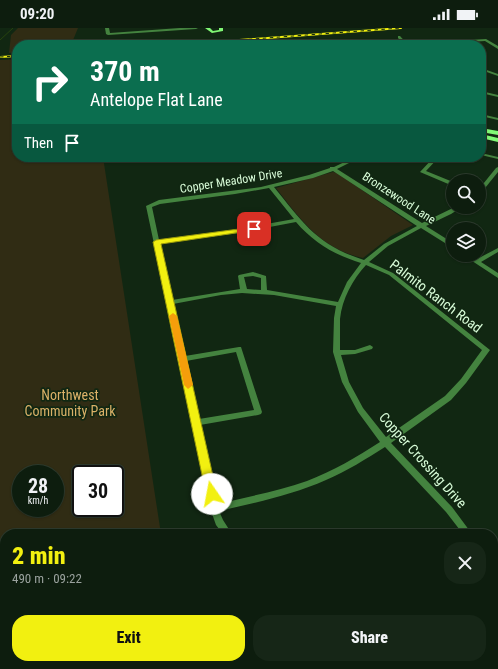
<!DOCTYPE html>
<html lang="en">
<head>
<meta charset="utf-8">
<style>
	:root { --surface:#0d1d0e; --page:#162617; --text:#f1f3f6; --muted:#9aa29e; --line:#2d3b2e; --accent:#f2f010 }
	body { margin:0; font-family:"Roboto Condensed",sans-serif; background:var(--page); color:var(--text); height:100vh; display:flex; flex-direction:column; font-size:15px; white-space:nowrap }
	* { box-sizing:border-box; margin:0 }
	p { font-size:13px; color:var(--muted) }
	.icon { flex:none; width:22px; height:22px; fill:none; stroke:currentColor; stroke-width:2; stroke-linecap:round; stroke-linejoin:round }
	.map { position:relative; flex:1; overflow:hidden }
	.sheet { position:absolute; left:0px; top:501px; width:498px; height:140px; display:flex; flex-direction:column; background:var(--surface); border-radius:16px 16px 0 0; box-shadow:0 1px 3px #0004,0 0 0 1px var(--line) }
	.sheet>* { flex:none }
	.top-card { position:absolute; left:12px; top:12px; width:474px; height:122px; border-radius:16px; box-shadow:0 1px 3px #0004,0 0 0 1px var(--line); background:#0b6e4f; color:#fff; overflow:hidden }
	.fabs { position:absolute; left:446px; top:146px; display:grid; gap:8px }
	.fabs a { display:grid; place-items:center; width:40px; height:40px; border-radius:50%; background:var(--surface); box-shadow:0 1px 3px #0004,0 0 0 1px var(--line); font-size:20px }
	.speed { position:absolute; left:12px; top:437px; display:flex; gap:8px; font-size:20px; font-weight:700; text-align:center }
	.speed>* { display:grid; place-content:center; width:52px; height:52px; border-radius:50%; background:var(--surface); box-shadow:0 1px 3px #0004,0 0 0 1px var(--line); line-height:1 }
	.speed small { font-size:10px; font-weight:400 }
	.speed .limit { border:2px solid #111; border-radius:6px; background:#fff; color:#111 }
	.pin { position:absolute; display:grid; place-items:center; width:34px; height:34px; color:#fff; margin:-17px; border-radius:8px; box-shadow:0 2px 6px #0006 }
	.me { position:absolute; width:44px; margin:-22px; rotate:348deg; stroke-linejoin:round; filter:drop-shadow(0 0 3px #0008) }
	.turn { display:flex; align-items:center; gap:14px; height:84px; padding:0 12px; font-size:18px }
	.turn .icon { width:52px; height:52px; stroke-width:2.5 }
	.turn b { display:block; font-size:28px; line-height:34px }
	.then { display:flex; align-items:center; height:38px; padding:0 12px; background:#0003; gap:8px; font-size:15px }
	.round { display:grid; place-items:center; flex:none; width:42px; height:42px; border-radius:16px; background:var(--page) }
	.summary { display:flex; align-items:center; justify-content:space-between; height:68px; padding:0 12px }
	h1 { font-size:24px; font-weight:800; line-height:30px; color:var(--accent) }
	.primary-button { display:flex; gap:8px; margin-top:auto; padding:8px 12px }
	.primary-button a { flex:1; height:46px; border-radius:16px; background:var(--accent); color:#111; font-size:16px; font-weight:800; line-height:46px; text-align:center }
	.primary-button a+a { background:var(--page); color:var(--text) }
	.status { display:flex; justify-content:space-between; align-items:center; height:28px; padding:0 20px; background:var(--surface); direction:ltr }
	.status svg { height:11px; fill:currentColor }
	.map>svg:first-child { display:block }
	.green { fill:#302c14; fill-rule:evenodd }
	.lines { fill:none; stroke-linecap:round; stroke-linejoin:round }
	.stream-far1 { stroke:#27430e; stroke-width:1 }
	.stream { stroke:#27430e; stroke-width:2.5 }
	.street { fill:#44833f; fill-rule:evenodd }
	.secondary { fill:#80f775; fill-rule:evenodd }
	.rail-casing { stroke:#f2f010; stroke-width:2 }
	.rail { stroke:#112712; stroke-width:1; stroke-dasharray:3.5; stroke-linecap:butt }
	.route { fill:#f2f010; stroke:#9d9c0a }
	.slow { fill:#f59e0b }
	.labels { text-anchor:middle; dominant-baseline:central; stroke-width:3.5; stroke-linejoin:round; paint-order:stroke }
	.far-street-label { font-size:12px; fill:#d9fdd9; stroke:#112712 }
	.street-label { font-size:14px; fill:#d9fdd9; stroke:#112712 }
	.park-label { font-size:14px; fill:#dab168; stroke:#112712 }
</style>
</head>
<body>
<div class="status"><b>09:20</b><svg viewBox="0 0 49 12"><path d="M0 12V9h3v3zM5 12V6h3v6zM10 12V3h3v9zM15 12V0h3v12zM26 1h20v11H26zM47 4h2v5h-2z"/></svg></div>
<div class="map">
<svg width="498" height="641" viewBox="0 0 498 641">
	<rect width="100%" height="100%" fill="#112712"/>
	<g class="green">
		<path d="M18 0H78L71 17H17V24L9 25 11 7Z"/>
		<path d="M17 31V129H103L161 506H5V636H181L182 641H0V32ZM21 446H55V480H21ZM81 446H115V480H81Z"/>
		<path d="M333 144 337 145 413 197 391 208 363 230C321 221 301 192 276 160Z"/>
	</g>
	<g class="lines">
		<path class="stream-far1" d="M0 12 13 0"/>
		<g class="stream">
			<path d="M493 549 498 548"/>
			<path d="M60 641 67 636"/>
		</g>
		<g class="street">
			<path d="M105 0H109L110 5 180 0H198L196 1 108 7 106 6Z"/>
			<path d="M398 8H400L408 17H404L398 10Z"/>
			<path d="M486 11 498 18V21L485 13 452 15V17H448L447 15 451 13Z"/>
			<path d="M481 40 498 46V48L481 42Z"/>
			<path d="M481 63 498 67V69L481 65Z"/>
			<path d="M481 86 498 90V92L481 88Z"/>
			<path d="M481 125 498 129V131L481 127Z"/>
			<path d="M355 129H361L337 141 422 195 455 179H462L451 186 426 198 453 215V220L421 200 388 218 369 234 393 245 490 322 466 355 451 372 391 415 452 479 472 506H463L446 484 385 419C366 431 347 443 326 452 292 467 255 475 219 483L223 492 232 506H223L216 497 210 480 146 178 159 172 261 159 309 147 330 140V139H334ZM333 143 417 198 384 216 364 232C317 217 304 196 274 159L313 150ZM269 160 294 191 239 201 159 212 152 179 160 176 235 166ZM296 194C314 215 335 227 361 235L347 254 338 274 267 262 266 248 253 244 239 247 238 248 240 261 172 272 160 215 239 205ZM366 237 389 247 482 322 461 351 445 368 386 409 363 380 349 354 341 327 355 326 372 321 373 319 370 317 355 322H340C340 312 340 301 340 291 342 271 353 251 366 237ZM253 248 261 250V262L247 261 244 249ZM242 265 274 267 336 278 334 290 333 324 342 354 358 384 380 414C357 429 333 443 307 453 278 463 247 469 217 476L200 397 258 387 261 386 262 384 241 319H239L185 328 173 276 221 267ZM236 324 254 382 199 391 186 333Z"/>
			<path d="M434 129H439L426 143 453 154V158L420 144Z"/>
			<path d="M498 139V144L481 165 479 166V161L496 140Z"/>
			<path d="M498 220V224L481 234 498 245V250L463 227H470L477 231Z"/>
			<path d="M493 549C498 551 498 560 498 567 491 564 493 555 493 549Z"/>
		</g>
		<g class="secondary">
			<path d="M205 0H210L213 3 219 2V0H223V3L212 5Z"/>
			<path d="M481 100 498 103V107L481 104Z"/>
			<path d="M481 106 498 110V114L481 110Z"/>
		</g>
		<defs>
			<g id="rail">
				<path d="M156 17 176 16"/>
				<path d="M172 17 401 0"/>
				<path d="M0 29 17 28"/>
			</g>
		</defs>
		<use href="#rail" class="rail-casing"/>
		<use href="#rail" class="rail"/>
	</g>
	<path class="route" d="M254 199 258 201 256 202 161 216 217 466 215 469H208L206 466 153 214 156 212Z"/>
	<path class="slow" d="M173 285 177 288 193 357 188 361 184 357 169 288Z"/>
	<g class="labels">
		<g class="far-street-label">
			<text transform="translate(231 153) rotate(-9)">Copper Meadow Drive</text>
			<text transform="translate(399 170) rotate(33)">Bronzewood Lane</text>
		</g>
		<g class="street-label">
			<text transform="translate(436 268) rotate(37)">Palmito Ranch Road</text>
			<text transform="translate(423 432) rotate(48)">Copper Crossing Drive</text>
		</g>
		<g class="park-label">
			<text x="70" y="367">Northwest<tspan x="70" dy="16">Community Park</tspan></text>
		</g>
	</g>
</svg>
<div class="fabs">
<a><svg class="icon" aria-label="search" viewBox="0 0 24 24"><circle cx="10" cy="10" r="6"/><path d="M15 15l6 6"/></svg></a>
<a><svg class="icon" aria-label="layers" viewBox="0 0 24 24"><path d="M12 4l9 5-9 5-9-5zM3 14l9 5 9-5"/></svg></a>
</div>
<div class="speed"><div>28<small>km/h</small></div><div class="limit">30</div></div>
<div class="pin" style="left:254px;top:201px;background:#d93025"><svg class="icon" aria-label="arrive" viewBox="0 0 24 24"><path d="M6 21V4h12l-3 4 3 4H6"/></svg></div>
<svg class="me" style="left:212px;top:466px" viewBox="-20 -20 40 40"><circle r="19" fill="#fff"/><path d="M0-13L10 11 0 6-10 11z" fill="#f2f010"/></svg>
<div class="top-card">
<div class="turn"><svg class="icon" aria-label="right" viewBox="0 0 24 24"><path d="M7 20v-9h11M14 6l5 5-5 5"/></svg><div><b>370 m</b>Antelope Flat Lane</div></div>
<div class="then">Then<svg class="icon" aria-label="arrive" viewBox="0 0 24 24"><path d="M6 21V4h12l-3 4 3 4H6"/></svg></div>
</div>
<section class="sheet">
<div class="summary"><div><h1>2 min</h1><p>490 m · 09:22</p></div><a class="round"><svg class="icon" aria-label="close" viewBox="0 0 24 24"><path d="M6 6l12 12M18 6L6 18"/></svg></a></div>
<div class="primary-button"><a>Exit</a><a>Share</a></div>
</section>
</div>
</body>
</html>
